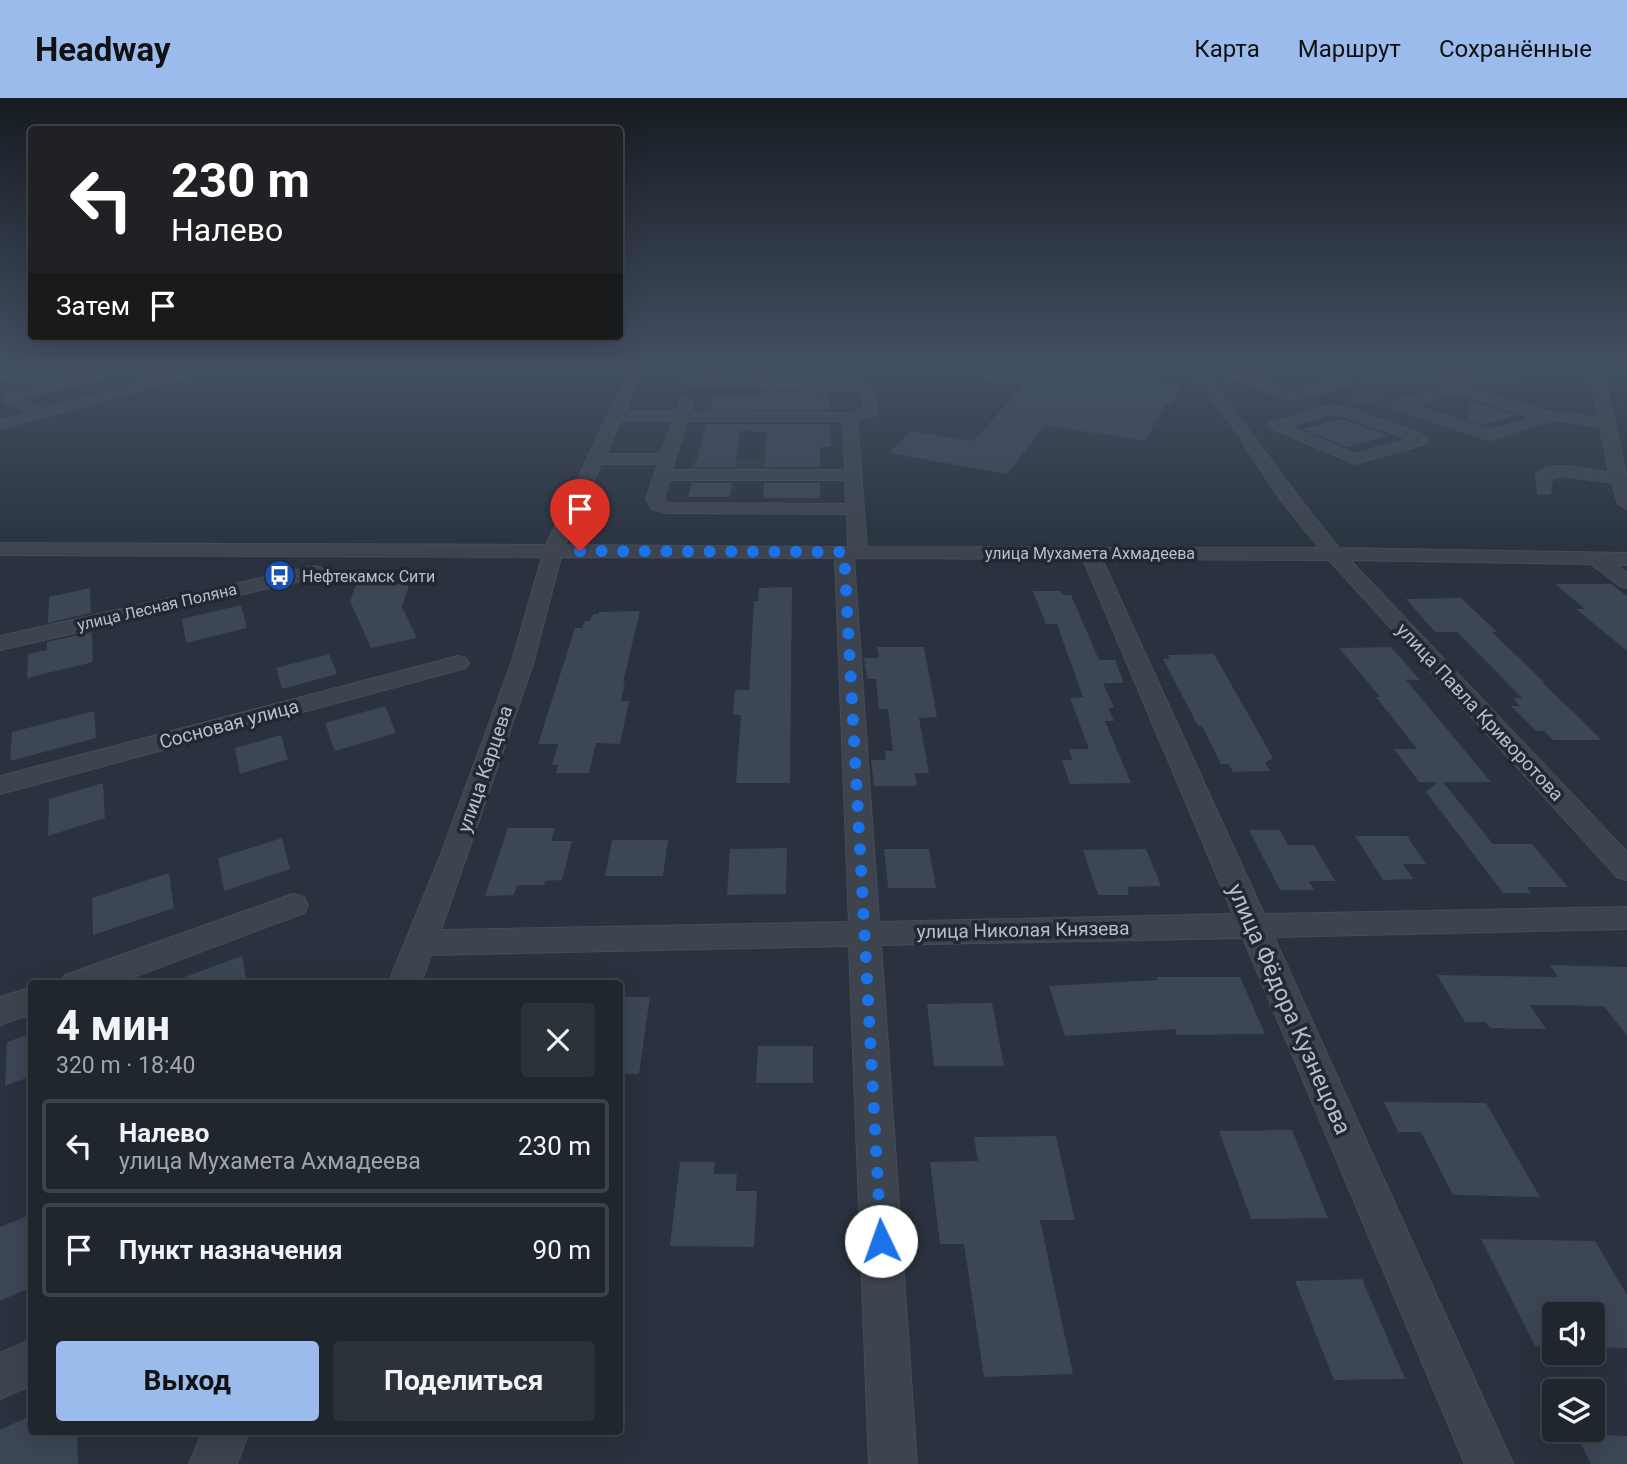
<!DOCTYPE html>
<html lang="ru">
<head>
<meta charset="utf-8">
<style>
	:root { --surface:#1f262e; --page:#2c323a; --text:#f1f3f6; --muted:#a1a5aa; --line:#3c434a; --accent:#9bbbec }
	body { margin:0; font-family:Roboto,sans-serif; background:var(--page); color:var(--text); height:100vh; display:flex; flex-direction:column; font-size:26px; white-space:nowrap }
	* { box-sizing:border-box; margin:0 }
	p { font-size:23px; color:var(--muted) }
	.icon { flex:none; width:38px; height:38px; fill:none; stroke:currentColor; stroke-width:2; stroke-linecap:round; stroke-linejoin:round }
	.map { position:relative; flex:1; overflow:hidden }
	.side { position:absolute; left:28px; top:882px; width:595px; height:455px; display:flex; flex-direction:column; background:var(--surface); border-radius:7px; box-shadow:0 7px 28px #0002,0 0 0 2px var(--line) }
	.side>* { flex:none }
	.banner { position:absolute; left:28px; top:28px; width:595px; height:214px; border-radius:7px; box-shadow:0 7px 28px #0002,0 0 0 2px var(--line); background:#202124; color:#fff; overflow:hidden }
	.buttons { position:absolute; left:1542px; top:1204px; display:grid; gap:14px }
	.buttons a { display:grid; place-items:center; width:63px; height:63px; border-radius:7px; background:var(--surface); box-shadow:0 7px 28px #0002,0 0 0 2px var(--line); font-size:35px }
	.pin { position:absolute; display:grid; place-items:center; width:60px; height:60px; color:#fff; margin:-72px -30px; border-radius:50% 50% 50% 0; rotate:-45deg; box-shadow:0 0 7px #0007 }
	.pin .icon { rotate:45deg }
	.me { position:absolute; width:77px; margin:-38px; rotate:357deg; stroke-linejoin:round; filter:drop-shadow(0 0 5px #0008) }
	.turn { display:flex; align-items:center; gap:24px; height:147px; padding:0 28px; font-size:32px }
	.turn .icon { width:91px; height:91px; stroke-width:2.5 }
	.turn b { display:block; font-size:49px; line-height:60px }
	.then { display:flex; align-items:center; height:66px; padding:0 28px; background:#0003; gap:14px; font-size:26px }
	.round { display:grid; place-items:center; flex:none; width:74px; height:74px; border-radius:7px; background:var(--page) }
	.headline { display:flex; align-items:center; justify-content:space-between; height:119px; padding:0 28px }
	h1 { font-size:42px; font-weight:700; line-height:52px }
	.action { display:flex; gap:14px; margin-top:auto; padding:14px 28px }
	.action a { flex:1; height:80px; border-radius:7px; background:var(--accent); color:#111; font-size:28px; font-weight:700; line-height:80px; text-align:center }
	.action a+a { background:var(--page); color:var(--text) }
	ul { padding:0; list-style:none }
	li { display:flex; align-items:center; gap:21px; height:94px; margin:0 14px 10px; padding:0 14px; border:4px solid var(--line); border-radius:7px }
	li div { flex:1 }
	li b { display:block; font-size:26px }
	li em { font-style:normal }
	header { display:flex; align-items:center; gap:42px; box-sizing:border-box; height:98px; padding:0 35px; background:var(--accent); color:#111 }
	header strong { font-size:33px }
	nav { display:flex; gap:38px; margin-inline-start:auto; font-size:24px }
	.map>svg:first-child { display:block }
	.green { fill:#2b3d3f }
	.building { fill:#3c4654 }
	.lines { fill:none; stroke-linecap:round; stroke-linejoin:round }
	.minor-casing { stroke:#464d58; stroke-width:2 }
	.minor { fill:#3d444e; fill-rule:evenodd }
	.route { stroke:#1a73e8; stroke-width:12; stroke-dasharray:0 21.6 }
	.labels { text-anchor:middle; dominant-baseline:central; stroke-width:7; stroke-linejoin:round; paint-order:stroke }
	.far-street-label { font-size:16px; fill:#b9bfc9; stroke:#212934 }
	.far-poi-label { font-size:16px; fill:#b9bfc9; stroke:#212934; text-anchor:start }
	.street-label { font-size:19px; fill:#b9bfc9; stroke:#212934 }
	.near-street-label { font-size:23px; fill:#b9bfc9; stroke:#212934 }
</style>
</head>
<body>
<header>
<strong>Headway</strong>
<nav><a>Карта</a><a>Маршрут</a><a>Сохранённые</a></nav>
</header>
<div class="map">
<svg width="1627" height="1366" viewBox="0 0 1627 1366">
	<rect width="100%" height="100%" fill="#29323e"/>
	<g class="green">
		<path d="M29 269H112L50 284H0Z"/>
		<path d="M1368 292 1392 300 1361 308 1338 300Z"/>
		<path d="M692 361H771L770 373H689Z"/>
	</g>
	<g class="building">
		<path d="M984 269H1048L1182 288 1172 307 1166 306 1145 343 1045 327 1007 376 889 355 912 333 973 343 1023 288 983 282Z"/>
		<path d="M767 275H820V281L767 280Z"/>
		<path d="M765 293 830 296V312H710L714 296H764Z"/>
		<path d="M1469 303 1516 318 1483 327 1468 322Z"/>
		<path d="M1343 321 1345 322 1389 338 1347 349 1302 331Z"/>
		<path d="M706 326H830L831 349H820V369H765L766 335 740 332 735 369H695Z"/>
		<path d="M692 385H732L730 399H688Z"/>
		<path d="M764 385H820V400H763Z"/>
		<path d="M413 475 402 509 417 540 371 550 350 503 359 478Z"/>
		<path d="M1555 486H1611L1627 498V553L1576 511H1585Z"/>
		<path d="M792 489 790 685H736L741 617H733L735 592H749L754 503H758L759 490Z"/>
		<path d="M90 490 91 515 48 525 49 499Z"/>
		<path d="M1033 493H1061L1063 497H1071L1099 562H1115L1124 585H1103L1114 610H1108L1114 623H1105L1131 685 1070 686 1062 662H1072L1069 651H1089L1070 600 1083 599 1057 526H1046Z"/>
		<path d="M1461 500 1497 534H1492L1545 585H1543L1602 642H1553L1544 633H1536L1511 608H1520L1513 600H1522L1457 534H1435L1406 501Z"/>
		<path d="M241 507 247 530 186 545 182 521Z"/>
		<path d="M640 513 623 584H625L621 603H629L620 646 596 645 589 675H556L558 667H552L558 646H538L575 530H582L585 523H590L593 516H598L599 514Z"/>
		<path d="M92 534 93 564 27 580 28 556 47 552V544Z"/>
		<path d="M877 549H924L937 619 919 620 929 675H915L917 688H874L871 662H886L885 653H893L888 611H879L876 581H867L864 560H879Z"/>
		<path d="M1391 549 1420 582H1406L1491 684H1443L1493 746H1532L1568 789H1527L1531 795H1503L1426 694 1438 684H1419L1394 651H1417L1376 599H1380L1339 550Z"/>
		<path d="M329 556 337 576 282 591 276 570Z"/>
		<path d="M1214 556 1273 660 1265 665 1270 673 1233 674 1229 666H1221L1202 628H1198L1163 561H1170L1167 557Z"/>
		<path d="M385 608 396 635 335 653 325 625Z"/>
		<path d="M94 613 96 640 10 663 12 634Z"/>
		<path d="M281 637 288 661 240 676 235 650Z"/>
		<path d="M103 685 105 720 48 738 49 701Z"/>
		<path d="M508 730H555L551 743H572L562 782 545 783 544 787H517L514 797 485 798Z"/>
		<path d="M1249 732H1280L1288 747H1314L1335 783H1309L1314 792H1280Z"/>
		<path d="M1355 738H1407L1426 766H1403L1413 781 1383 782Z"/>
		<path d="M282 740 290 771 224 793 218 760Z"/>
		<path d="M612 742H668L663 778H605Z"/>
		<path d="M787 750 786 796 727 797 730 751Z"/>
		<path d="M884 751H929L936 790H888Z"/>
		<path d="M1146 751 1161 788 1127 789 1129 797H1098L1083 752Z"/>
		<path d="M169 775 174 810 93 837 92 800Z"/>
		<path d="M242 858 247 886H175L174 883Z"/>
		<path d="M1550 867 1627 869V938L1604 908 1530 907 1546 931 1490 930 1486 924H1465L1437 877 1558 879Z"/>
		<path d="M1157 879H1240L1265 936 1177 937 1175 931 1065 938 1049 888 1157 882Z"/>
		<path d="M620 899H650L639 976H620Z"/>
		<path d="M992 905 1004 968H934L927 906Z"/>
		<path d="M32 935V978L5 988 7 944Z"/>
		<path d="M758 948H813V985H756Z"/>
		<path d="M1384 1004 1486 1005 1540 1099 1453 1097 1421 1034H1398Z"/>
		<path d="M1292 1032 1328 1120 1251 1121 1219 1033Z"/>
		<path d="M1056 1038 1075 1122H1040L1073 1276 984 1279 964 1146H940L930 1064 978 1063 974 1039Z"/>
		<path d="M680 1064H715L714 1076H737L736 1093H757L754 1149 670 1148Z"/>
		<path d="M32 1116V1189L0 1203V1129Z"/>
		<path d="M1481 1141 1595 1143 1627 1197V1250L1592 1249V1216H1554V1249L1535 1248Z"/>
		<path d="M1362 1181 1405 1281 1334 1282 1295 1183Z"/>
		<path d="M32 1317V1334H77L78 1366H0V1332Z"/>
		<path d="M1576 1336 1627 1338V1366H1591Z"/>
	</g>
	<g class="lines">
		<defs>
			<g id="minor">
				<path d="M10 269H27L0 283V274Z"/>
				<path d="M118 269H140L21 301 43 311 204 269H225L0 331V322L28 315 3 303V297Z"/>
				<path d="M631 269H644L625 314H676L681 301 686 300 693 304 690 314 850 315 863 312 861 293 858 292 686 289V283L691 282 860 284 873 288 877 314 875 317 857 322 867 449 1319 450 1279 400 1235 332 1188 269H1201C1248 329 1291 392 1339 450L1627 455V467H1616L1627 475V490L1620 488 1591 466 1350 462 1627 754V782L1617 779 1329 462 1102 461 1264 816 1627 809V831L1274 839 1513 1366H1465L1243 840 881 847 917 1366H869L849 848 431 857 421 886H388L441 756 511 566 542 459 0 457V445L546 447ZM621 322 673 323 661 356H606ZM687 323H843L845 372H672ZM601 366H658L646 401 652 411 667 415 847 416 848 449 565 447ZM669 382H845L846 406 669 405 664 401ZM561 459 835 460 849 824 441 832 533 566ZM854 460 1083 461 1233 816 879 824Z"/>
				<path d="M1230 269H1248L1241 274 1291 294 1332 283 1301 269H1319L1353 284 1351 287 1290 302 1224 277V271Z"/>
				<path d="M1355 269H1369L1387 277 1495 278C1510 276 1519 269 1534 269L1517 283 1495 286 1387 285 1368 281Z"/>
				<path d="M1589 269H1602L1627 380V411L1618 406 1612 385 1564 378 1552 380 1550 395H1538L1536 376C1552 360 1589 372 1609 375L1600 329 1553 322 1489 342 1394 310 1392 307 1394 304 1452 287 1471 290 1539 312 1599 320ZM1453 295 1464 297 1532 320 1489 332 1414 307Z"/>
				<path d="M1329 308 1354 312 1421 336 1428 343 1425 346 1355 366 1267 328 1269 325ZM1330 316 1346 319 1408 341 1356 356 1288 328Z"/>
				<path d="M315 468 322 470 325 474 322 478 0 552V538Z"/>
				<path d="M458 558 466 560 469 565 466 570 0 696V678Z"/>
				<path d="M293 796 304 799 308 807 304 815 115 886H61L65 877Z"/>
				<path d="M32 889V916L0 927V899Z"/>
				<path d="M32 1241V1287L0 1301V1255Z"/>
				<path d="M203 1334H249L237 1366H189Z"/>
			</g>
		</defs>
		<use href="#minor" class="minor-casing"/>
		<use href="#minor" class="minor"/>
	</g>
	<linearGradient id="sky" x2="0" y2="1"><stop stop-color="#171c22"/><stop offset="0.58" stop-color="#434f63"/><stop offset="1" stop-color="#434f63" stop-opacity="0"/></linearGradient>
	<rect width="1627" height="460" fill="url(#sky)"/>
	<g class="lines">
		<path class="route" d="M580 453 844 454 881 1143"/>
	</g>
	<defs>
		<symbol id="bus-disc" viewBox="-11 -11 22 22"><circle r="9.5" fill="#1a4fb4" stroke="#212934"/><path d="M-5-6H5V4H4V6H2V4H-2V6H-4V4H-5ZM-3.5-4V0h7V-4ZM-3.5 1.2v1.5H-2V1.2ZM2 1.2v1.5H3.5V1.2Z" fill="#fff"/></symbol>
	</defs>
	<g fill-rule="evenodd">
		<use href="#bus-disc" x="262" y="460" width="35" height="35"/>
	</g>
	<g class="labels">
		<g class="far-street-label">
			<text x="1090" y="455">улица Мухамета Ахмадеева</text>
			<text transform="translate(157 509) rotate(-13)">улица Лесная Поляна</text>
		</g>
		<g class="far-poi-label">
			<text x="302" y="478">Нефтекамск Сити</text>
		</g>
		<g class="street-label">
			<text transform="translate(1480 614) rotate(47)">улица Павла Криворотова</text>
			<text transform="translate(229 626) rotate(-15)">Сосновая улица</text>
			<text transform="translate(485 671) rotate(-71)">улица Карцева</text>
			<text transform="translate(1023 832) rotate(-1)">улица Николая Князева</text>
		</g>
		<g class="near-street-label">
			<text transform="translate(1289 911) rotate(66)">улица Фёдора Кузнецова</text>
		</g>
	</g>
</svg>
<div class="buttons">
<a><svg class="icon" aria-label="sound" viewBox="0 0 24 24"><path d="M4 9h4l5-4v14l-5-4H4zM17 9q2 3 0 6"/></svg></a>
<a><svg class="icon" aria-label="layers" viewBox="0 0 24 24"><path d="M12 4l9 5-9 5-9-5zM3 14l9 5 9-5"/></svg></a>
</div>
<div class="pin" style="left:580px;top:453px;background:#d93025"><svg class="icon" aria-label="arrive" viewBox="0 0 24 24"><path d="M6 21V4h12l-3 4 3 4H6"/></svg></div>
<svg class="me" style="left:881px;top:1143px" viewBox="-20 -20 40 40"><circle r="19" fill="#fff"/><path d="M0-13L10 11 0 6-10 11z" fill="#1a73e8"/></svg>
<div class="banner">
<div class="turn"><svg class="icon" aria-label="left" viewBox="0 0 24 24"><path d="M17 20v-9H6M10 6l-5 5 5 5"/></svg><div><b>230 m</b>Налево</div></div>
<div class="then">Затем<svg class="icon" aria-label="arrive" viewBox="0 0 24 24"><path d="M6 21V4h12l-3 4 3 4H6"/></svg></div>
</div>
<section class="side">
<div class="headline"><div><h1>4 мин</h1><p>320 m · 18:40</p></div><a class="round"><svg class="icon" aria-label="close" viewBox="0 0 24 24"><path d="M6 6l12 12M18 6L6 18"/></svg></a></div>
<ul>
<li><svg class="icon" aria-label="left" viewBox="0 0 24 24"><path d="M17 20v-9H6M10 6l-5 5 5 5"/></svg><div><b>Налево</b><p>улица Мухамета Ахмадеева</p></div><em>230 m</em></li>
<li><svg class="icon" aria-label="arrive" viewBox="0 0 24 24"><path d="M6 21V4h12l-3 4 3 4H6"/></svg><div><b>Пункт назначения</b></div><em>90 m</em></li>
</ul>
<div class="action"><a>Выход</a><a>Поделиться</a></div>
</section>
</div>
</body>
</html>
